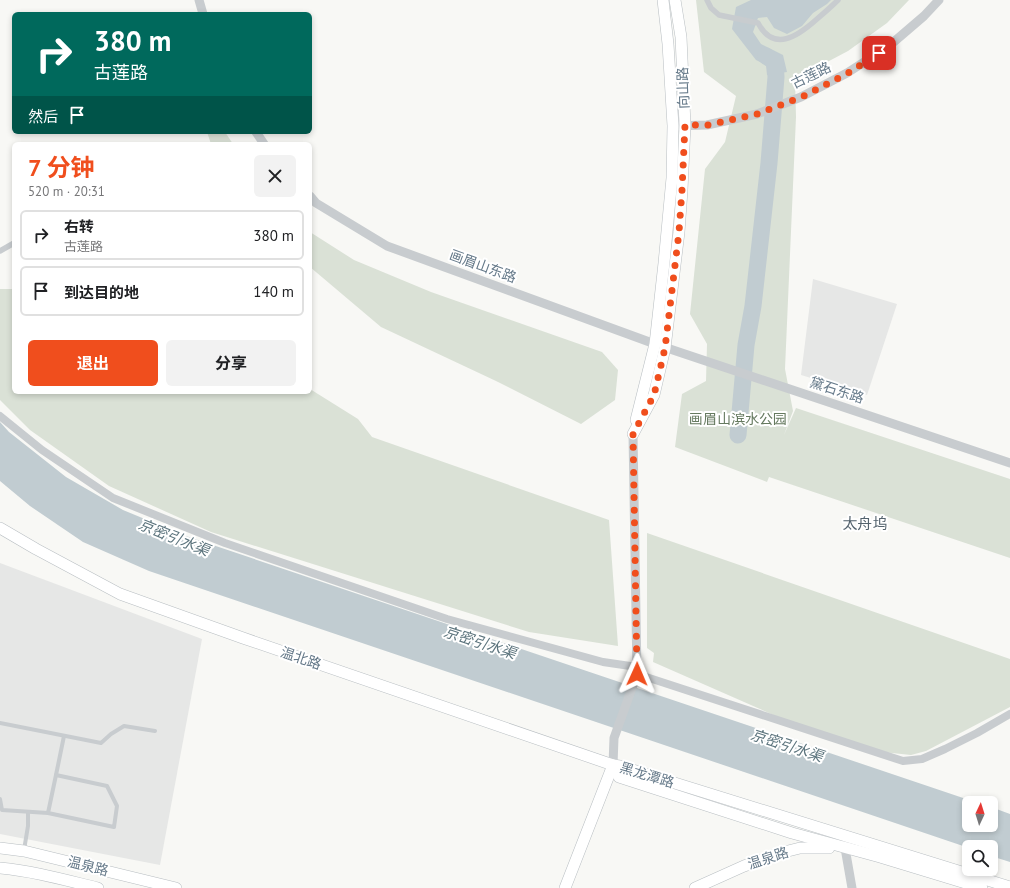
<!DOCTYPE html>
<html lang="zh">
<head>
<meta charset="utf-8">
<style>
	:root { --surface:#fff; --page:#f2f2f2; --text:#202124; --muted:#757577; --line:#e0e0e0; --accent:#f04e1d }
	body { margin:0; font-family:"PT Sans","Noto Sans SC",sans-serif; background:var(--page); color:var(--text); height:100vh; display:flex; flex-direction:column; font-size:15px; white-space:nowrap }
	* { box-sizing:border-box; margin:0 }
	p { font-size:13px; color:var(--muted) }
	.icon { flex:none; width:22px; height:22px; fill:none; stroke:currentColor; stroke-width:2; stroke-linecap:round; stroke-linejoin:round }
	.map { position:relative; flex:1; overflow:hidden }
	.sheet { position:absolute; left:12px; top:142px; width:300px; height:252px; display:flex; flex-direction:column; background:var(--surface); border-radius:6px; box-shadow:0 2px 6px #0003 }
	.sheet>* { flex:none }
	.guide { position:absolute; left:12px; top:12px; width:300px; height:122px; border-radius:6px; box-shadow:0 2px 6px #0003; background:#00695c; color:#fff; overflow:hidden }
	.needle { width:26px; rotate:4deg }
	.buttons { position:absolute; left:962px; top:796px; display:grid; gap:8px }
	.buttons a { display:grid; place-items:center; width:36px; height:36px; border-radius:6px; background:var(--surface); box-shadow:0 2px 6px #0003; font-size:20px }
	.pin { position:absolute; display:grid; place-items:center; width:34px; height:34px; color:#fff; margin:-17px; border-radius:8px; box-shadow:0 2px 6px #0006 }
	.me { position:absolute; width:44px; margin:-22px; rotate:1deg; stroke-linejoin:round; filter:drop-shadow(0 0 3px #0008) }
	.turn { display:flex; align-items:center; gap:14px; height:84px; padding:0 16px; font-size:18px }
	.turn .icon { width:52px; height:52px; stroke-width:2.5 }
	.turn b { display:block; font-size:28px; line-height:34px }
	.then { display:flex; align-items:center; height:38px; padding:0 16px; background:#0003; gap:8px; font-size:15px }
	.round { display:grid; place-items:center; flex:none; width:42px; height:42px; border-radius:6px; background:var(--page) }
	.headline { display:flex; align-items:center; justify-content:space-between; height:68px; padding:0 16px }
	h1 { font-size:24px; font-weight:700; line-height:30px; color:var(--accent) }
	.action { display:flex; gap:8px; margin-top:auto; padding:8px 16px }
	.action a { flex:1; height:46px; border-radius:6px; background:var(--accent); color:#fff; font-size:16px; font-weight:700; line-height:46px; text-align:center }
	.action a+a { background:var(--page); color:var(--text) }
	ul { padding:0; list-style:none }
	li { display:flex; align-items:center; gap:12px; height:50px; margin:0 8px 6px; padding:0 8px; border:2px solid var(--line); border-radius:6px }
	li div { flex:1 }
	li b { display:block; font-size:15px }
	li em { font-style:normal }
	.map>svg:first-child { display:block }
	.built { fill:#e6e7e6 }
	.green { fill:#dae1d6 }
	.water { fill:#c1ccd1 }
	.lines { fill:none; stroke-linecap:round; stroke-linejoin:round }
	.river { stroke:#c1ccd1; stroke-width:17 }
	.secondary-casing { stroke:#b8bec2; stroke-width:12 }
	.service { stroke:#c8cccf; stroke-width:4 }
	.pedestrian { stroke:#c8cccf; stroke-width:5.5 }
	.minor { stroke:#c8cccf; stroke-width:8 }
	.tertiary { stroke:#c8cccf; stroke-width:9 }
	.secondary { stroke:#fff; stroke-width:11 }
	.route { stroke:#f04e1d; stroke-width:7; stroke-dasharray:0 12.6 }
	.labels { text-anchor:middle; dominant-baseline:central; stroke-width:4; stroke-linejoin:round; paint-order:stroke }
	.street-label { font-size:14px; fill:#657989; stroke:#fff }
	.park-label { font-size:14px; fill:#667a60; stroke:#fff }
	.neighbourhood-label { font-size:15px; fill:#53626d; stroke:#fff }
	.water-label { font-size:15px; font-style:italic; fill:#5c747d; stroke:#fff }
</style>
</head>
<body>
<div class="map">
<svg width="1010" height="888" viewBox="0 0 1010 888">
	<rect width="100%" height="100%" fill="#f8f8f5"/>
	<g class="built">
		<path d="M813 279 897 304 867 395 801 375Z"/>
		<path d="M0 563 202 639 160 865 0 834Z"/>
	</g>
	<g class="green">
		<path d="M696 0H909L887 23 848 51 795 79 796 117 785 369 793 411 784 435 796 408 1010 479V558L769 477 767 482 675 447 682 394 706 381 707 344 690 314 705 169 725 142 736 96 704 72Z"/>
		<path d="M207 132H225L233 144H211Z"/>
		<path d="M310 232 354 260 431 292 602 352 618 370 615 400 581 424 496 381 381 327 310 267Z"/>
		<path d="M0 289H14V392H310V389L358 419 372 437 609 520 618 646 529 632 211 532 109 486 30 430 0 400Z"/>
		<path d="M647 533 1010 659V707L926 751 911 755 873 751 826 738 653 662 654 653 647 648Z"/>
	</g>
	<g class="water">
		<path d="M751 0H831L827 4 813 13 802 26 787 34 774 28 767 17 758 18 753 32 761 44 783 55 787 72 767 75 766 65 756 60 732 29 736 7Z"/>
		<path d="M0 422 9 432 66 477 123 510 186 536 978 803H969V825H991V807L1010 814V862L991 856V847H969V848L149 571 83 542 30 506 0 481Z"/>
	</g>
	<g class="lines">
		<path class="river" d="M738 435 746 345 753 306 769 163 776 77 775 62 766 56"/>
		<defs>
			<g id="secondary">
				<path d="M636 420 655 344 664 263 672 178 673 126 668 44 663 0"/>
				<path d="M633 434 654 395 665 348 679 232 682 190 685 125 681 37 675 0"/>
				<path d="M0 528 36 549 120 594 243 638 613 765 620 766 1010 887"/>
				<path d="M613 765 619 777 792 833 880 857 982 888"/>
				<path d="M0 848 24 851 176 888"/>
				<path d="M0 868C33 871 65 880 98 888"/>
				<path d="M565 888 613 765"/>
				<path d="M695 888 744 866 780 853 800 848H829"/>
			</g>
		</defs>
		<use href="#secondary" class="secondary-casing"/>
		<g class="service">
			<path d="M0 723 101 743 111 734 124 726 155 731"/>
			<path d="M56 775 64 736"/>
			<path d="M0 799 2 810 48 813 114 827 117 806 107 786 56 775 48 813"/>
			<path d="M24 850 28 826V812"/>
		</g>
		<g class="pedestrian">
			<path d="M707 0 711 8 719 15 758 23C774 53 798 36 817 19 824 13 831 7 838 0"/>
			<path d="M0 251 14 243"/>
		</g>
		<g class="minor">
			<path d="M0 416 42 450 113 498 225 543 447 619 603 662 637 667"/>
			<path d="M637 674 903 761 922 759 945 749 977 733 1010 714"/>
		</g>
		<g class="tertiary">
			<path d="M199 0 203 14"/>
			<path d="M673 126 707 125 757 114 801 97 847 73 889 46 924 16 939 0"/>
			<path d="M256 132 264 144"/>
			<path d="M310 196 316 203 387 246 655 344 1010 463"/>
			<path d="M613 765 614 738 637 674 633 434"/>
			<path d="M847 843 845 848 852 888"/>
		</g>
		<use href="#secondary" class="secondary"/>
	</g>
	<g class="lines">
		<path class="route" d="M637 674 633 434 654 395 665 348 679 232 682 190 685 125H708L757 114 802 97 848 73 879 53"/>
	</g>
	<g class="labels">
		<g class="street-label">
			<text transform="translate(811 75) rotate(-26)">古莲路</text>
			<text transform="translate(683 88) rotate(-92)">向山路</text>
			<text transform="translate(483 266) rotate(20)">画眉山东路</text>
			<text transform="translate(837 390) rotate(18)">黛石东路</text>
			<text transform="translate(301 658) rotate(19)">温北路</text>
			<text transform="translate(647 775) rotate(17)">黑龙潭路</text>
			<text transform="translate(768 858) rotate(-18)">温泉路</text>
			<text transform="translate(88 866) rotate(14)">温泉路</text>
		</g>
		<g class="park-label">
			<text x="738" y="419">画眉山滨水公园</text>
		</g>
		<g class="neighbourhood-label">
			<text x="865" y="523">太舟坞</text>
		</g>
		<g class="water-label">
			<text transform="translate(174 537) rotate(22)">京密引水渠</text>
			<text transform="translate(480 642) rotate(18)">京密引水渠</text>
			<text transform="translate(787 745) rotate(18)">京密引水渠</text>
		</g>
	</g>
</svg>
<div class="buttons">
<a><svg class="needle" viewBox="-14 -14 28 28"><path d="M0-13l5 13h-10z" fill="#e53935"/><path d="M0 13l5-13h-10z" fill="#757577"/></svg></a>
<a><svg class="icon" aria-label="search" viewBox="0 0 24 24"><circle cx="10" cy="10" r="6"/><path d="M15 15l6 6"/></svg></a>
</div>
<div class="pin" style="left:879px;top:53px;background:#d93025"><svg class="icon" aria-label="arrive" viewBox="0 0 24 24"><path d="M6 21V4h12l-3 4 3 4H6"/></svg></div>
<svg class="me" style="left:637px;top:674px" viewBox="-20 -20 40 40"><path d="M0-17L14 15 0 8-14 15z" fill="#f04e1d" stroke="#fff" stroke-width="4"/></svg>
<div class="guide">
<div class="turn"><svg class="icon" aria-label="right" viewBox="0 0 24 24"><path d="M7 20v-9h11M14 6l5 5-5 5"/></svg><div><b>380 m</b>古莲路</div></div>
<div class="then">然后<svg class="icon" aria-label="arrive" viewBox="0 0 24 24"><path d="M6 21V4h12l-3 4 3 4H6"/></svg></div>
</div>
<section class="sheet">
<div class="headline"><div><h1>7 分钟</h1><p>520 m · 20:31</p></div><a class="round"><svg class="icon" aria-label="close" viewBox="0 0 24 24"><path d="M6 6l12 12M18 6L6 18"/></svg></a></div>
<ul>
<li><svg class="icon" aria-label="right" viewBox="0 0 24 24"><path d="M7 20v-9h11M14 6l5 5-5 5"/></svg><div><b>右转</b><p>古莲路</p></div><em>380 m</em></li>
<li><svg class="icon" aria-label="arrive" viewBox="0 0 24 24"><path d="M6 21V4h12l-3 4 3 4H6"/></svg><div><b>到达目的地</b></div><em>140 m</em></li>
</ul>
<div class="action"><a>退出</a><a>分享</a></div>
</section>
</div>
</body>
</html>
